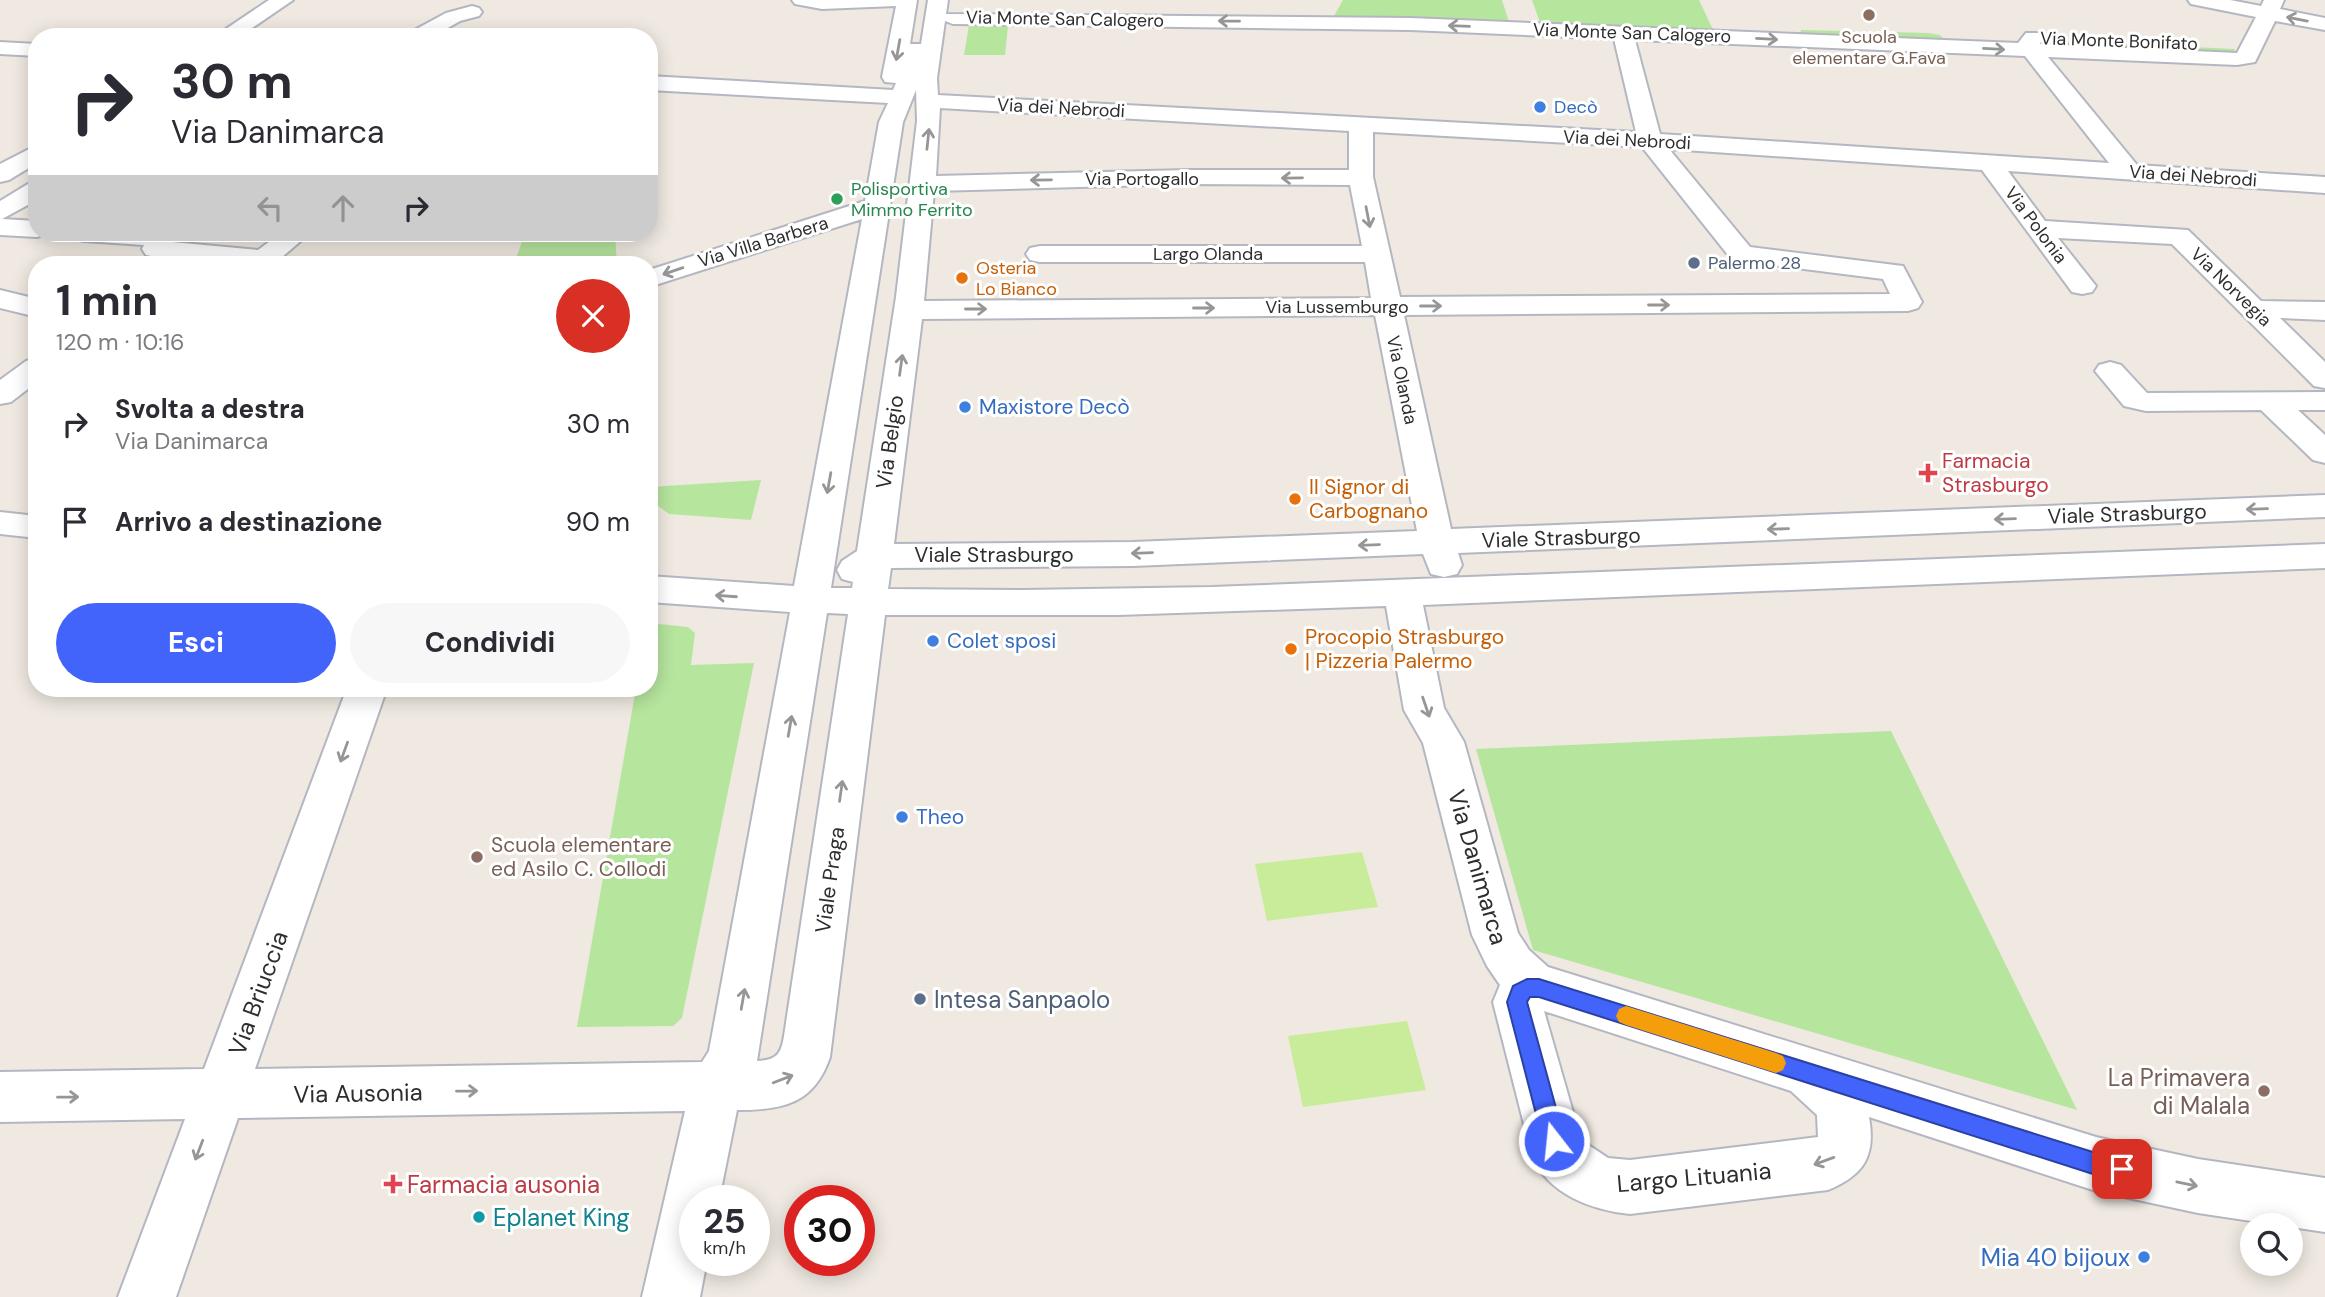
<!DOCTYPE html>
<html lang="it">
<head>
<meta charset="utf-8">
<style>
	:root { --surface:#fff; --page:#f7f7f7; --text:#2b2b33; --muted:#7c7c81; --accent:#4264fb }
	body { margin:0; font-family:"DM Sans",sans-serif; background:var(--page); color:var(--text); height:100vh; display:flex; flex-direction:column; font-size:26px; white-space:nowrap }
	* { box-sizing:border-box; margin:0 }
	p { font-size:23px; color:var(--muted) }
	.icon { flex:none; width:38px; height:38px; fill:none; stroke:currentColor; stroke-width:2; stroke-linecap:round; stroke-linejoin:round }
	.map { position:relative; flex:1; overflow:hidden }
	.details { position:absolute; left:28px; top:256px; width:630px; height:441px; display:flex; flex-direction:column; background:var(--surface); border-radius:28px; box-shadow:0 4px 18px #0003 }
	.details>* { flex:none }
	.banner { position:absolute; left:28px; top:28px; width:630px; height:214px; border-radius:28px; box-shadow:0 4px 18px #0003; background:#fff; color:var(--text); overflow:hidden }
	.controls { position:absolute; left:2240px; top:1213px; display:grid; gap:14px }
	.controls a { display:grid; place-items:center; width:63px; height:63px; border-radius:50%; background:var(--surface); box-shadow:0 4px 18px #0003; font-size:35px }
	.speed { position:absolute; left:679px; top:1185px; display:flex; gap:14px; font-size:35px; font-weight:700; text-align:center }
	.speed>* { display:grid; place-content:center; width:91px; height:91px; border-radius:50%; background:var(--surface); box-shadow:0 4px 18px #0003; line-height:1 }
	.speed small { font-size:18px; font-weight:400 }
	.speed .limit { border:10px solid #d22; background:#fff; color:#111 }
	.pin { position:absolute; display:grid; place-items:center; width:60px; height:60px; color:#fff; margin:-30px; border-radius:14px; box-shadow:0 4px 10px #0006 }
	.me { position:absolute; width:77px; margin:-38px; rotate:344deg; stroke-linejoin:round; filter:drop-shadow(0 0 5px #0008) }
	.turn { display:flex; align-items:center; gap:24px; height:147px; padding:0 28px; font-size:32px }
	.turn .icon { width:91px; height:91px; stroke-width:2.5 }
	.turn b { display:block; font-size:49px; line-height:60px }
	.lanes { display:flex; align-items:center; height:66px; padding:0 28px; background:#0003; justify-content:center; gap:35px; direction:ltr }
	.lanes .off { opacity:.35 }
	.round { display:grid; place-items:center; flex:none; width:74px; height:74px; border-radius:37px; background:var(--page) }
	.headline { display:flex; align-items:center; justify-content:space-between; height:119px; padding:0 28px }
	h1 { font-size:42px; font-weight:700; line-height:52px }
	.cta { display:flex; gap:14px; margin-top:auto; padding:14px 28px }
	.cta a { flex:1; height:80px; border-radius:42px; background:var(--accent); color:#fff; font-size:28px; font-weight:700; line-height:80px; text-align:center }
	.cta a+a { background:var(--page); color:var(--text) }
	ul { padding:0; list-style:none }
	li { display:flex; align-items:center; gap:21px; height:98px; padding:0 28px }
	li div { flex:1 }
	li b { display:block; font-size:26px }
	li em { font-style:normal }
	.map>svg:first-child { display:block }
	.green { fill:#b6e59e }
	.pitch { fill:#c9ec9a }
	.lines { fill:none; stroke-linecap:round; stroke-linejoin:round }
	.minor-casing { stroke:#b4b7c1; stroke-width:4 }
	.minor { fill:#fff; fill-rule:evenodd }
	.oneway { stroke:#969696 }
	.route { fill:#4264fb; stroke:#2b41a3; stroke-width:2 }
	.slow { fill:#f59e0b }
	.education-dot { fill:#8d6e63; stroke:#fff; stroke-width:2.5 }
	.shop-dot { fill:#3f7fe0; stroke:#fff; stroke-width:2.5 }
	.leisure-dot { fill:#2e9e5b; stroke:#fff; stroke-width:2.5 }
	.service-dot { fill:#5c6f8a; stroke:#fff; stroke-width:2.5 }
	.food-dot { fill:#e8710a; stroke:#fff; stroke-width:2.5 }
	.health-dot { fill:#e0444e; stroke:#fff; stroke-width:2.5 }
	.culture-dot { fill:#0f9aa8; stroke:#fff; stroke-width:2.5 }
	.labels { text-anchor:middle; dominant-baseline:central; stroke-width:6; stroke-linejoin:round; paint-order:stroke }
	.far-street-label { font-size:18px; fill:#2e2e2e; stroke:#fff }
	.far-education-label { font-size:18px; fill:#785e54; stroke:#fff }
	.far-shop-label { font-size:18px; fill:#366cbe; stroke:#fff; text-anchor:start }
	.far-leisure-label { font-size:18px; fill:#27864d; stroke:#fff; text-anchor:start }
	.far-service-label { font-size:18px; fill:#4e5e75; stroke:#fff; text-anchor:start }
	.far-food-label { font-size:18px; fill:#c56008; stroke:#fff; text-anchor:start }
	.shop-label { font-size:21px; fill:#366cbe; stroke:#fff; text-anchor:start }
	.street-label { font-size:21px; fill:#2e2e2e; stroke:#fff }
	.health-label { font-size:21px; fill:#be3a42; stroke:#fff; text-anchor:start }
	.food-label { font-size:21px; fill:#c56008; stroke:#fff; text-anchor:start }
	.education-label { font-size:21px; fill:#785e54; stroke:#fff; text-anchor:start }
	.near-street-label { font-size:24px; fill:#2e2e2e; stroke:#fff }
	.near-service-label { font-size:24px; fill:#4e5e75; stroke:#fff; text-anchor:start }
	.near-education-label { font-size:24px; fill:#785e54; stroke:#fff; text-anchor:end }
	.near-health-label { font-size:24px; fill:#be3a42; stroke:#fff; text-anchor:start }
	.near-culture-label { font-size:24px; fill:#0d838f; stroke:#fff; text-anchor:start }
	.near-shop-label { font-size:24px; fill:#366cbe; stroke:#fff; text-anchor:end }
</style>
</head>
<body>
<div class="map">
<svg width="2325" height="1297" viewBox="0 0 2325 1297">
	<rect width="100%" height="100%" fill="#efe9e1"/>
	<g class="green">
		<path d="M1343 0H1502L1509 22 1334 16Z"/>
		<path d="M1532 0H1699L1714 32 1541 25Z"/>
		<path d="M969 25 1008 26 1005 55H964Z"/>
		<path d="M1801 30 1928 33 1940 35 1945 40 1800 34Z"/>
		<path d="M2044 40 2235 49 2233 55 2050 49Z"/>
		<path d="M525 233H615L617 264H514Z"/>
		<path d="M761 480 751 520 669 514 649 499V487Z"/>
		<path d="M649 623 688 627 695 633 691 665 754 663 682 1018 673 1026 577 1027 636 688H649Z"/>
		<path d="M1891 731 2077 1110 1533 950 1476 749Z"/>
	</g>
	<g class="pitch">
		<path d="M1362 852 1378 907 1267 921 1255 864Z"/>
		<path d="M1407 1021 1426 1090 1303 1107 1288 1036Z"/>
	</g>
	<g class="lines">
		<defs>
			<g id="minor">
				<path d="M269 0H293L239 37H214Z"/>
				<path d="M792 0H917L910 44H921L928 0H948L946 14 1410 18 2018 43 2026 33H2040L2043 37 2040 44 2237 53 2256 17 2191 4 2188 0H2230L2261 6 2264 0H2284L2280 9 2325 18V30L2275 21 2255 62 2237 65 2048 57 2137 165 2325 177V193L2008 171 2045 221 2188 230 2261 301 2325 302V320L2280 318 2325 362V388L2314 386 2172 244 2058 238 2096 286 2092 292 2082 294 2072 292 1982 170 1669 149 1750 247 1903 266 1922 302 1918 308 1908 311 1404 315 1451 529 2325 495V517L1458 553 1462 565 1457 574 1444 577 1431 574 1423 554 1133 566 891 568 888 589 1024 590 1212 587 2325 544V568L1423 605 1444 708 1464 742 1518 933 1529 950 1548 967 2096 1137 2198 1159 2325 1178V1232L2198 1213 2096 1191 1869 1117C1876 1156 1864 1175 1828 1190L1630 1214C1591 1210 1548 1194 1532 1156L1493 1002 1500 985 1487 966 1472 935 1423 743 1404 710 1386 606 1118 615H885L830 1057C814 1104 783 1110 737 1110L719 1200H695V1260H707L700 1297H642L685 1111 238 1118 176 1297H118L185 1119 0 1122V1072L204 1069 347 688H387L255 1069 702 1062 709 1051 790 612 649 602V576L794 586 862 219 649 287V270L865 201 879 122 888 103 649 90V76L893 90 896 83 885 82 882 77 896 6 822 9 795 4ZM945 21 953 24 1410 30 1614 39 1636 132 938 95 937 78ZM1635 40 2025 56 2109 163 1660 134ZM916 90 917 121 896 297 857 551 842 561 837 570 842 579 853 582 852 588H831L903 122ZM940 108 1349 131V170H1189L936 176ZM1373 132 1642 147 1732 260 1883 279 1890 294 1400 297 1373 177ZM1189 184 1350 185 1362 246H1040L1030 248 1026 254 1030 260 1040 262H1365L1371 298 924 301 934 191ZM1375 315 1417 531 1133 542 894 544 922 319ZM827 613 848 614 784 1036C781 1055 776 1060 757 1061ZM1544 1011 1791 1091 1817 1115 1818 1137 1630 1160 1608 1158 1581 1140Z"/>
				<path d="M472 6 479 8 482 12 479 16 460 21 432 37H406L409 33 446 13Z"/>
				<path d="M0 42 37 44V56L0 54Z"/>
				<path d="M37 145V163L9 180 0 182V164Z"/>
				<path d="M37 181V200L2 219 37 221V233H48L37 237 0 235V201L28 184Z"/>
				<path d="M71 233H181L172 242 258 250 281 233H310L274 264H233L156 257 146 255 142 249 144 245 84 241 75 239Z"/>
				<path d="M0 290 37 299V317L0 308Z"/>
				<path d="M37 358V382L11 402 0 404V380L26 361Z"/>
				<path d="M2110 362 2121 365 2147 393 2325 392V410H2298L2325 435V463L2313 460 2261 410 2146 411 2124 406 2095 371 2099 365Z"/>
				<path d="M0 512 37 516V538L0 534Z"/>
			</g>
		</defs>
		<use href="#minor" class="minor-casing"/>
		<use href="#minor" class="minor"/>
	</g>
	<defs><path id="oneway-shaft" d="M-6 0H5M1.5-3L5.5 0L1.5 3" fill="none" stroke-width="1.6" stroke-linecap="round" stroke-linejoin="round" transform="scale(1.75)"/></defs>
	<g class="oneway">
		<use href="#oneway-shaft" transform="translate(2297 19) rotate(-169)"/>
		<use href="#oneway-shaft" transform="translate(1229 21) rotate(-179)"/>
		<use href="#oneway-shaft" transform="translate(1459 26) rotate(-178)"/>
		<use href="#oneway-shaft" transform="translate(1767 39) rotate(3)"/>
		<use href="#oneway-shaft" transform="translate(1994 49) rotate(3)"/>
		<use href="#oneway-shaft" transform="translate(898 50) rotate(100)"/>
		<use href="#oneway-shaft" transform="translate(928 139) rotate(-84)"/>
		<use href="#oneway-shaft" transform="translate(1292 178) rotate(179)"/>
		<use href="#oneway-shaft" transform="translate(1041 180) rotate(179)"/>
		<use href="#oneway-shaft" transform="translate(1368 217) rotate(79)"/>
		<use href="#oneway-shaft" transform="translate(673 271) rotate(161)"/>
		<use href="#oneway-shaft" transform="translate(1659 305)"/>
		<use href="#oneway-shaft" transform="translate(1431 306)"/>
		<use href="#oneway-shaft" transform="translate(1204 308)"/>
		<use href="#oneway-shaft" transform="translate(976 309)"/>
		<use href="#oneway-shaft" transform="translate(901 365) rotate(-82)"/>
		<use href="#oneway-shaft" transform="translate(829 483) rotate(100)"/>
		<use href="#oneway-shaft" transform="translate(2257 509) rotate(178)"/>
		<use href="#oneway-shaft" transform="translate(2005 519) rotate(178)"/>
		<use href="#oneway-shaft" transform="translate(1778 529) rotate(178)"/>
		<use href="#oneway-shaft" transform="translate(1369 545) rotate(178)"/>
		<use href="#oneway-shaft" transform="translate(1142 553) rotate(178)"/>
		<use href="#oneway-shaft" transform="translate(726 596) rotate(-176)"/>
		<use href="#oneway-shaft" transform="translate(1426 707) rotate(71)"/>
		<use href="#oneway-shaft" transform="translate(790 726) rotate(-80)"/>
		<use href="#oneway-shaft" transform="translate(344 752) rotate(110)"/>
		<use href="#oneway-shaft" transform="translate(841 791) rotate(-82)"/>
		<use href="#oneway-shaft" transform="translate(743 999) rotate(-80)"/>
		<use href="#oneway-shaft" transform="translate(783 1079) rotate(-21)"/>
		<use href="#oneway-shaft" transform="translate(467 1091) rotate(-1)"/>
		<use href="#oneway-shaft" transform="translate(68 1097) rotate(-1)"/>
		<use href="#oneway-shaft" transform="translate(199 1150) rotate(111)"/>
		<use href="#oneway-shaft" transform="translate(1824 1161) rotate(160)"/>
		<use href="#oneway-shaft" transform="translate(2187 1184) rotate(12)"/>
	</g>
	<path class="route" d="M1527 979H1539L2096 1153 2129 1161 2133 1169 2129 1177 2122 1180 2096 1175 1539 997H1530L1527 1002 1565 1141 1562 1149 1554 1152 1546 1149 1543 1141 1507 1002 1513 986Z"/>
	<path class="slow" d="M1626 1006 1776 1053 1783 1056 1786 1063 1783 1070 1776 1073 1626 1025 1619 1022 1616 1016 1619 1009Z"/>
	<g class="education-dot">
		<circle cx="1869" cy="15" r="7"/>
		<circle cx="477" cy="857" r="7"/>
		<circle cx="2264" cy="1091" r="7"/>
	</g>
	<g class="shop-dot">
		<circle cx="1540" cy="107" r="7"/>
		<circle cx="965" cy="407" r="7"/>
		<circle cx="933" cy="641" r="7"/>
		<circle cx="902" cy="817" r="7"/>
		<circle cx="2144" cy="1257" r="7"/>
	</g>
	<circle class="leisure-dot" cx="837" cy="199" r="7"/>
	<g class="service-dot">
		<circle cx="1694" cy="263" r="7"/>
		<circle cx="920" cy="999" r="7"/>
	</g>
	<g class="food-dot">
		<circle cx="962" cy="278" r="7"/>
		<circle cx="1295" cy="499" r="7"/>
		<circle cx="1291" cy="649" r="7"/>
	</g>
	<g class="health-dot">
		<path d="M1924.5 462.5h7v7h7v7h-7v7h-7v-7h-7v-7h7z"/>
		<path d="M389.5 1173.5h7v7h7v7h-7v7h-7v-7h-7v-7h7z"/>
	</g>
	<circle class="culture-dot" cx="479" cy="1217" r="7"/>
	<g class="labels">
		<g class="far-street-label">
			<text transform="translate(1065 19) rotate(1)">Via Monte San Calogero</text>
			<text transform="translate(1632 33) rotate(2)">Via Monte San Calogero</text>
			<text transform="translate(2119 41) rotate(2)">Via Monte Bonifato</text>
			<text transform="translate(1061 108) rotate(3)">Via dei Nebrodi</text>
			<text transform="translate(1627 140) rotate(3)">Via dei Nebrodi</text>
			<text transform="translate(2193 176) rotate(4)">Via dei Nebrodi</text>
			<text x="1142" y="179">Via Portogallo</text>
			<text transform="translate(2036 225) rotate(53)">Via Polonia</text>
			<text transform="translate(763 242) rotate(-17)">Via Villa Barbera</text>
			<text x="1208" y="254">Largo Olanda</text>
			<text transform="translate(2231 287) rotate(44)">Via Norvegia</text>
			<text x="1337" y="307">Via Lussemburgo</text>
			<text transform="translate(1402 380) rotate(78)">Via Olanda</text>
		</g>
		<g class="far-education-label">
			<text x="1869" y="37">Scuola<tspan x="1869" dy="21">elementare G.Fava</tspan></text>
		</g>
		<g class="far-shop-label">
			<text x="1554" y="107">Decò</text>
		</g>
		<g class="far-leisure-label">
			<text x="851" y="189">Polisportiva<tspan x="851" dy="21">Mimmo Ferrito</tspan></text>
		</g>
		<g class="far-service-label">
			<text x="1708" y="263">Palermo 28</text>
		</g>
		<g class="far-food-label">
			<text x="976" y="268">Osteria<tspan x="976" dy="21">Lo Bianco</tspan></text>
		</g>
		<g class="shop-label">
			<text x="979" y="407">Maxistore Decò</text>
			<text x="947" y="641">Colet sposi</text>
			<text x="916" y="817">Theo</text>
		</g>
		<g class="street-label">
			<text transform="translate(890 442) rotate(-82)">Via Belgio</text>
			<text transform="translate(2127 514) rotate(-2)">Viale Strasburgo</text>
			<text transform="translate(1561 538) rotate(-2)">Viale Strasburgo</text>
			<text x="994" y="555">Viale Strasburgo</text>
			<text transform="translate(830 880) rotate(-82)">Viale Praga</text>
		</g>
		<g class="health-label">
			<text x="1942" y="461">Farmacia<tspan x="1942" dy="24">Strasburgo</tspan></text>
		</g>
		<g class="food-label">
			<text x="1309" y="487">Il Signor di<tspan x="1309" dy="24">Carbognano</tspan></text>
			<text x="1305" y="637">Procopio Strasburgo<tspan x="1305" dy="24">| Pizzeria Palermo</tspan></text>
		</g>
		<g class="education-label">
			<text x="491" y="845">Scuola elementare<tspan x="491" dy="24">ed Asilo C. Collodi</tspan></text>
		</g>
		<g class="near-street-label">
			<text transform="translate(1478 867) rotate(74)">Via Danimarca</text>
			<text transform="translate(258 993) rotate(-70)">Via Briuccia</text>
			<text transform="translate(358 1093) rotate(-1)">Via Ausonia</text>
			<text transform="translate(1694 1177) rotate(-5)">Largo Lituania</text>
		</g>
		<g class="near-service-label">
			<text x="934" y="999">Intesa Sanpaolo</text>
		</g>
		<g class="near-education-label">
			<text x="2250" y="1077">La Primavera<tspan x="2250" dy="28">di Malala</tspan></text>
		</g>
		<g class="near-health-label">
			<text x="407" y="1184">Farmacia ausonia</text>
		</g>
		<g class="near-culture-label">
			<text x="493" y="1217">Eplanet King</text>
		</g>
		<g class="near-shop-label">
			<text x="2130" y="1257">Mia 40 bijoux</text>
		</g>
	</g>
</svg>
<div class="controls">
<a><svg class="icon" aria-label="search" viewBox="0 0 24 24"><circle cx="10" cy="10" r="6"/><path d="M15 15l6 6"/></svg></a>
</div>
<div class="speed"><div>25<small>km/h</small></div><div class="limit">30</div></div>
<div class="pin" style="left:2122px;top:1169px;background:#d93025"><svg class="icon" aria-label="arrive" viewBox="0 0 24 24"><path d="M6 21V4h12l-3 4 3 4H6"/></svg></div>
<svg class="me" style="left:1554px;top:1141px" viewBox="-20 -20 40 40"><circle r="17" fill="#4264fb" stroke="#fff" stroke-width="3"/><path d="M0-11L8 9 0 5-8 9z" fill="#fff"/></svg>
<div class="banner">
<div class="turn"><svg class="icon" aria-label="right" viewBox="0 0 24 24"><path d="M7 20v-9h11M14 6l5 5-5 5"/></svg><div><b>30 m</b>Via Danimarca</div></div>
<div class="lanes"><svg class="icon off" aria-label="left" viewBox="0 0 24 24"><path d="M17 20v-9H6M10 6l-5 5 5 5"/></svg><svg class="icon off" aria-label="ahead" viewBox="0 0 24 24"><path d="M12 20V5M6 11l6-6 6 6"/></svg><svg class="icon" aria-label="right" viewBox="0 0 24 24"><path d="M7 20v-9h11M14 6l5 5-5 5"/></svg></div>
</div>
<section class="details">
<div class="headline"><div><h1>1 min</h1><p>120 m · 10:16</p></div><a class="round" style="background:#d93025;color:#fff"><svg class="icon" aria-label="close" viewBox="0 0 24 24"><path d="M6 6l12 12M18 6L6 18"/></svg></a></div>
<ul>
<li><svg class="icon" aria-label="right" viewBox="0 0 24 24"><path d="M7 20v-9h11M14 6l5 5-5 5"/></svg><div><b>Svolta a destra</b><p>Via Danimarca</p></div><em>30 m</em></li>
<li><svg class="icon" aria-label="arrive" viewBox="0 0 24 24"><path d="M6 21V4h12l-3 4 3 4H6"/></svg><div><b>Arrivo a destinazione</b></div><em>90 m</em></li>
</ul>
<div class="cta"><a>Esci</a><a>Condividi</a></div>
</section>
</div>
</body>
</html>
